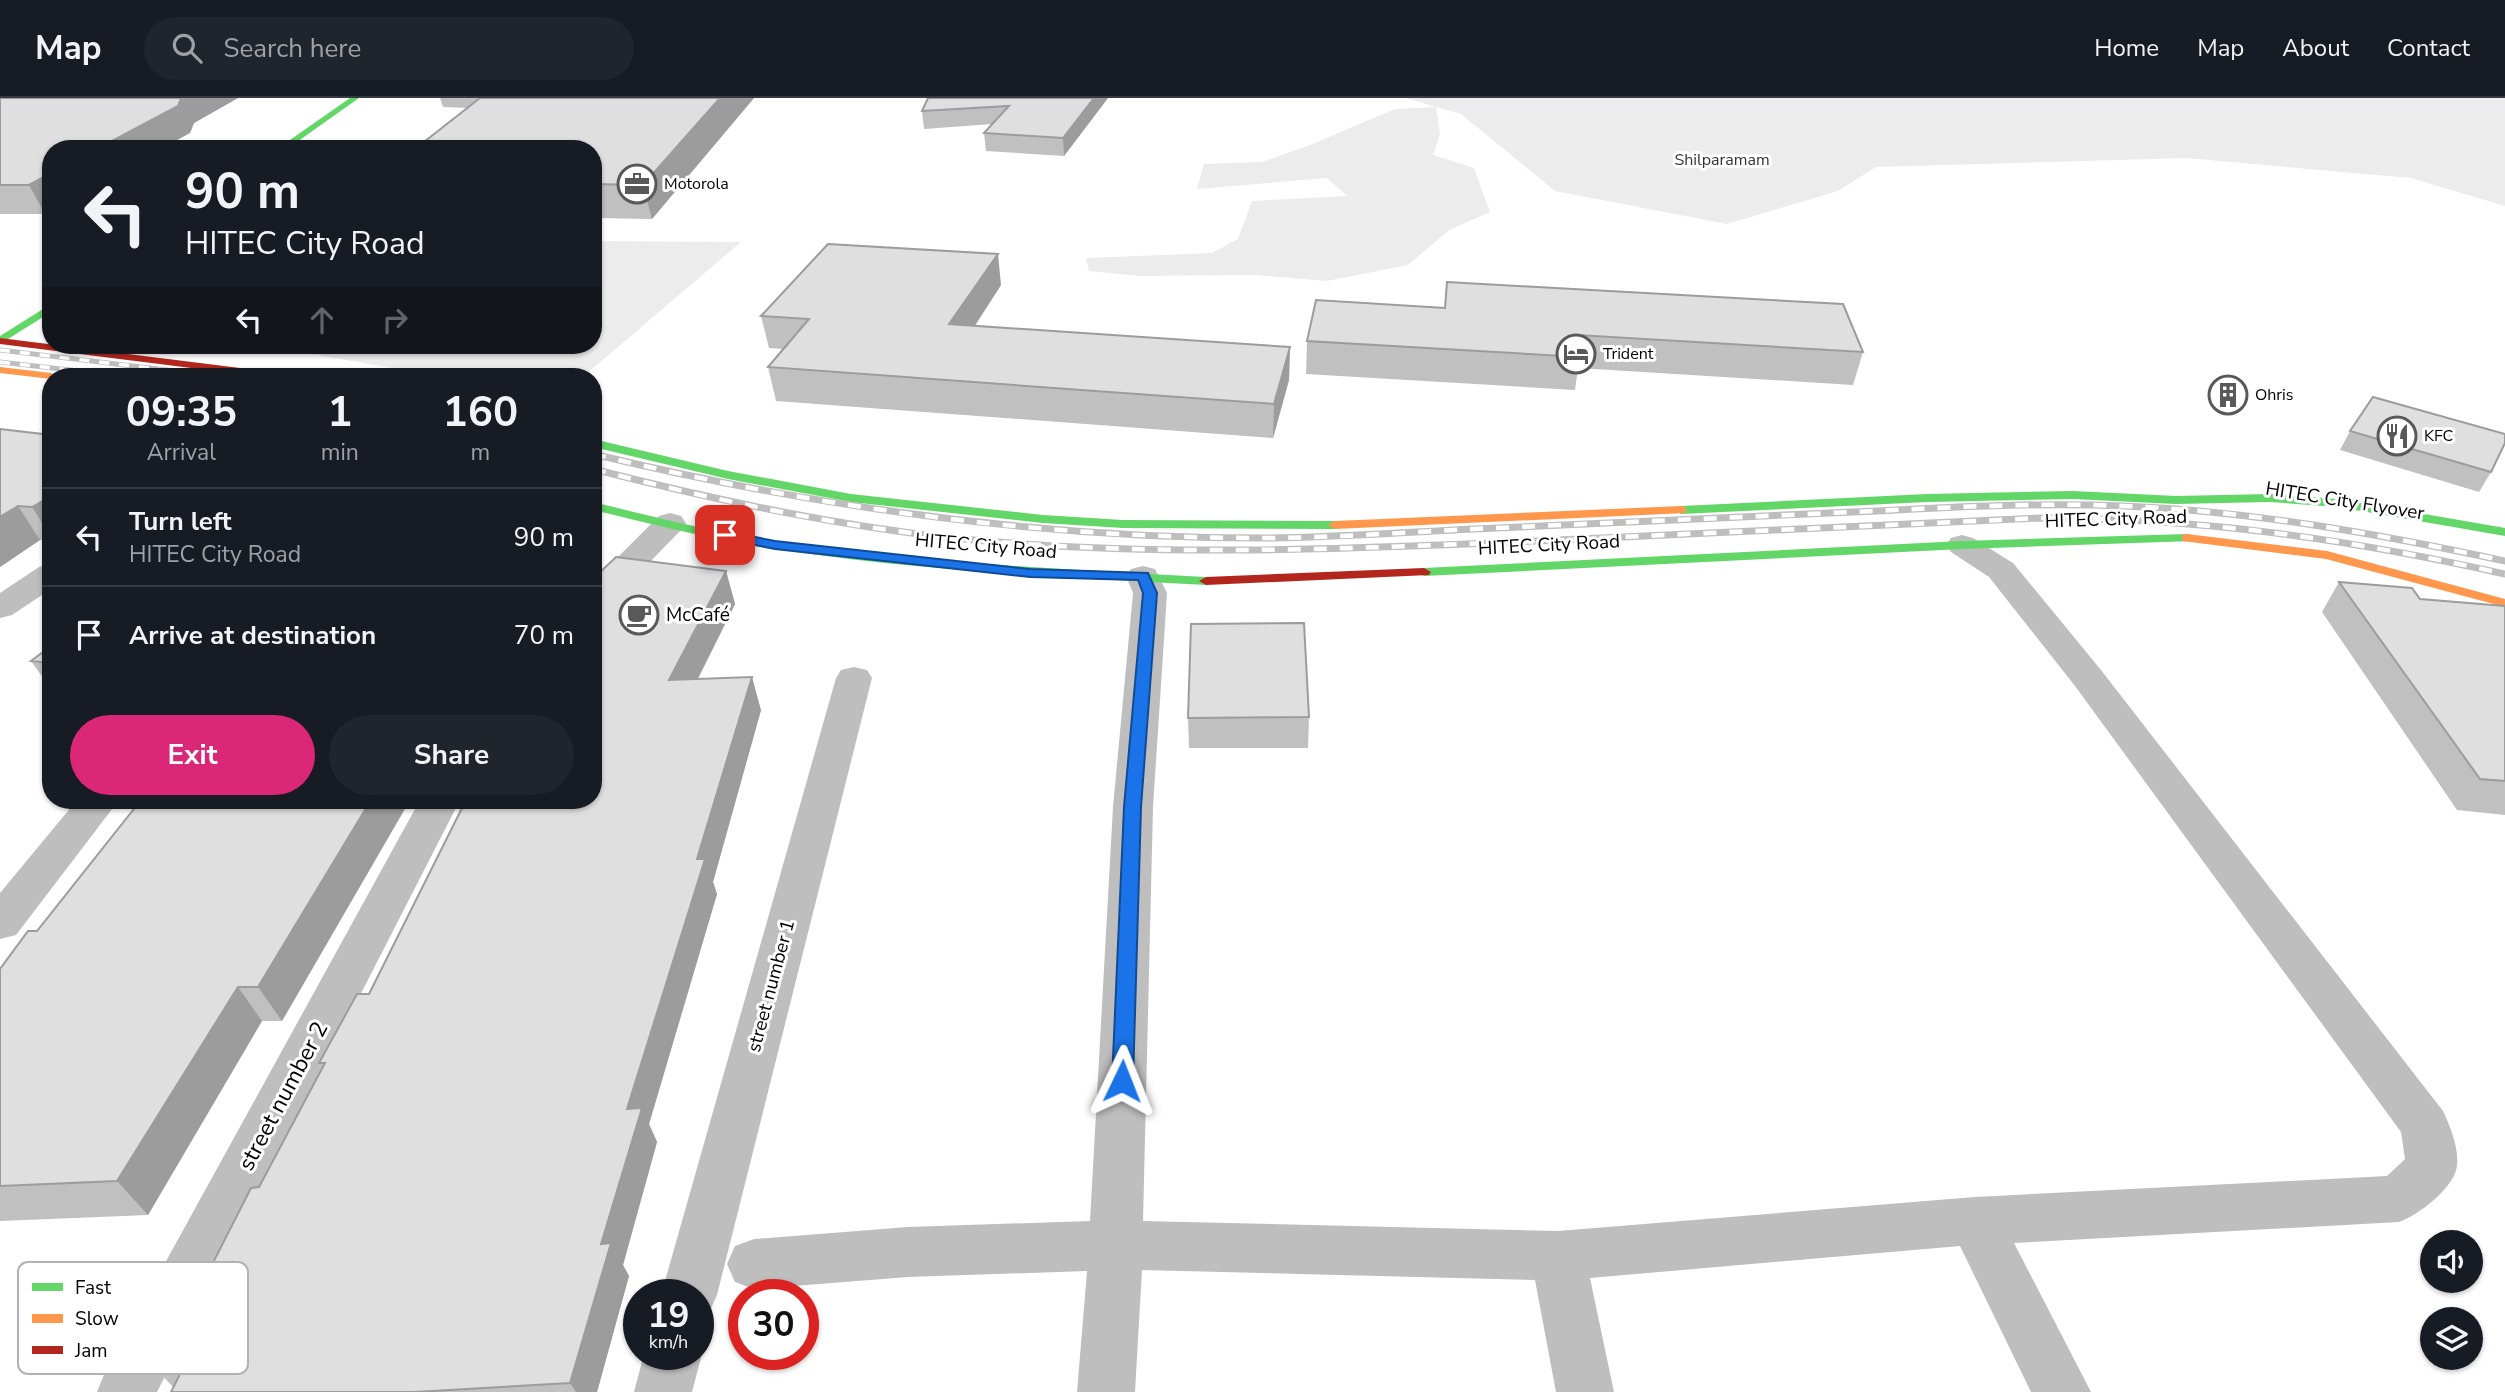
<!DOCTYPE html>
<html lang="en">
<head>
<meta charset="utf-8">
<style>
	:root { --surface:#171b24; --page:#20242c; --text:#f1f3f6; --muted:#9ea1a6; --line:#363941; --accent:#db2777 }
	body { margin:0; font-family:"Nunito Sans",sans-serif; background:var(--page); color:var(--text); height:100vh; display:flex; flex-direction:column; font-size:26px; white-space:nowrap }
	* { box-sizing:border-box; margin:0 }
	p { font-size:23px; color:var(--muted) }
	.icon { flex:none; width:38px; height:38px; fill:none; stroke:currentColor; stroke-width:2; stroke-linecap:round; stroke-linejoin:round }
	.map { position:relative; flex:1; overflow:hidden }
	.panel { position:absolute; left:42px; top:270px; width:560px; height:441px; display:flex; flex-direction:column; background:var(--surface); border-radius:28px; box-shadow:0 2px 5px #0004 }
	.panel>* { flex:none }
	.guide { position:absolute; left:42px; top:42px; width:560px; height:214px; border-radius:28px; box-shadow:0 2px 5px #0004; background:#171b24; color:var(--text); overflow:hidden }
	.fabs { position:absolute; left:2420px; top:1132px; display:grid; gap:14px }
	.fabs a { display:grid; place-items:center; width:63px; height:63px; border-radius:50%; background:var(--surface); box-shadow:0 2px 5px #0004; font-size:35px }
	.speed { position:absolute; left:623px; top:1181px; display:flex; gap:14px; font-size:35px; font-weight:700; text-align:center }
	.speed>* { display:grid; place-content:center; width:91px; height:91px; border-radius:50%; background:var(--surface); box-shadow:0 2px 5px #0004; line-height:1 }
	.speed small { font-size:18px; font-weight:400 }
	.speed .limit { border:10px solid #d22; background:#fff; color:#111 }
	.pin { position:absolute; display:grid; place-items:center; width:60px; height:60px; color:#fff; margin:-30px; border-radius:14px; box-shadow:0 4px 10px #0006 }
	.me { position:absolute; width:77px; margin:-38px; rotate:2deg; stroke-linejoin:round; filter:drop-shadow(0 0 5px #0008) }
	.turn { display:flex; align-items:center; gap:24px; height:147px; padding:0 28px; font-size:32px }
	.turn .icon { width:91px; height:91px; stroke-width:2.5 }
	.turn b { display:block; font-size:49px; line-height:60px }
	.lanes { display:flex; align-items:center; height:66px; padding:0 28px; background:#0003; justify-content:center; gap:35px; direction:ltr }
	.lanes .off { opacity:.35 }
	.eta { display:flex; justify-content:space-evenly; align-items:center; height:119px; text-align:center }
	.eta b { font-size:42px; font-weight:700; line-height:49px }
	.button { display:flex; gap:14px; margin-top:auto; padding:14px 28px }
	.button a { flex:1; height:80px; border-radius:42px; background:var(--accent); color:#fff; font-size:28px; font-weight:700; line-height:80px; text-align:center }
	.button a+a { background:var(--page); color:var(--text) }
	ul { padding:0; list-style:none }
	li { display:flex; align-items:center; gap:21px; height:98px; padding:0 28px; border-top:2px solid var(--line) }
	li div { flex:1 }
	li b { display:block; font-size:26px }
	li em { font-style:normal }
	header { display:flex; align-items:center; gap:42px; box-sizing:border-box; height:98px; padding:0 35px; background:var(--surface); border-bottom:2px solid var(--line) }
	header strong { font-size:33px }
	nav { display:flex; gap:38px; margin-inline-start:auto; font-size:24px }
	.search { width:490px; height:63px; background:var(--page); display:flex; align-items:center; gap:18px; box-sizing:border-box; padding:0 24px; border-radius:38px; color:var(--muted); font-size:26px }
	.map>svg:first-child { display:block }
	.green { fill:#ececec }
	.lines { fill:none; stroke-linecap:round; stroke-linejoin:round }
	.street { fill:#bebebe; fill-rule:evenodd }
	.fast { fill:#63d668; fill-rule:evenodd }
	.slow { fill:#ff974d; fill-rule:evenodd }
	.jam { fill:#b3261e; fill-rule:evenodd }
	.rail-far1-casing { stroke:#bebebe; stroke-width:5 }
	.rail-casing { stroke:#bebebe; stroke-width:7 }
	.rail-far1 { stroke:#fff; stroke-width:3.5; stroke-dasharray:10; stroke-linecap:butt }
	.rail { stroke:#fff; stroke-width:4.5; stroke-dasharray:13; stroke-linecap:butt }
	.wall { fill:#c0c0c0 }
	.shaded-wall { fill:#9c9c9c }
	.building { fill:#dfdfdf; stroke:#9c9c9c; stroke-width:2 }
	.route { fill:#1a73e8; stroke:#114b97; stroke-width:2 }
	.labels { text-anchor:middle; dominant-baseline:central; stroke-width:6; stroke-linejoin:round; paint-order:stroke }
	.far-park-label { font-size:16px; fill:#333; stroke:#fff }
	.far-poi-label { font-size:16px; fill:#000; stroke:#fff; text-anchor:start }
	.street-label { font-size:19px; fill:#000; stroke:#fff }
	.poi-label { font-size:19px; fill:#000; stroke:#fff; text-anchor:start }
	.near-street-label { font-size:23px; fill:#000; stroke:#fff }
	.key { fill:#fff; stroke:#b2b2b2; stroke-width:2 }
	.key-label { font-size:19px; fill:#000 }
</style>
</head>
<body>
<header>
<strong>Map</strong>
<div class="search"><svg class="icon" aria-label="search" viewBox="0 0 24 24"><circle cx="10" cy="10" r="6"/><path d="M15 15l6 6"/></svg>Search here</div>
<nav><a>Home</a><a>Map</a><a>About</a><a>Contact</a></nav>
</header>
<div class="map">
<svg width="2505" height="1294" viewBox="0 0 2505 1294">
	<rect width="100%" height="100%" fill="#fff"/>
	<g class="green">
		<path d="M1406 0H2505V108L2411 80 2186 60 1876 69 1838 93 1727 126 1555 93 1461 16 1436 9 1440 36 1433 57 1474 70 1490 114 1449 132 1408 167 1327 183 1255 177 1140 178 1089 173 1086 160 1212 155 1238 141 1252 103 1347 98 1327 80 1197 91 1204 66 1262 64 1310 47 1395 11 1436 9Z"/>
		<path d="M593 143 741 144 584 278H439L305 255 220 247H593Z"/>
	</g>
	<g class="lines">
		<g class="street">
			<path d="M670 415 681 418 686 425 681 432 610 505 593 507V484L659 418Z"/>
			<path d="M1962 437 1973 440 2013 465 2101 572 2443 1013C2450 1028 2459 1050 2457 1067 2456 1089 2417 1118 2399 1124L2014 1145 2091 1294H2031L1960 1148 1590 1180 1614 1294H1556L1535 1182 1142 1172 1135 1294H1077L1087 1173 908 1179 754 1191 735 1184 727 1166 735 1148 754 1141 908 1129 1090 1123 1113 709 1133 495 1126 478 1131 471 1143 468 1155 471 1167 495 1153 709 1143 1123 1558 1133 1975 1099 2387 1078 2405 1061 2401 1034 2075 588 1989 479 1951 454 1946 447 1951 440Z"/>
			<path d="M51 466V491L12 517 0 520V495L39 469Z"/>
			<path d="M854 569 867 572 872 580 717 1197 709 1215 698 1219V1197H661L836 580 841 572Z"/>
			<path d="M77 702H119L16 837 0 841V795Z"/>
			<path d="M420 702H460L157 1294H97L105 1274Z"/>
			<path d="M698 1248 702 1256 692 1294H634L644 1256H698Z"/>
		</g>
		<g class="fast">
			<path d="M350 0H359L287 51H277Z"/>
			<path d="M51 206V214L0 246V238Z"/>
			<path d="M593 341 728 373 851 396 1043 417 1123 422 1335 423 1342 427 1335 431 1123 430 1043 425 851 404 728 381 593 349Z"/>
			<path d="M2073 393 2176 398 2270 396 2338 401 2505 430V438L2338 409 2270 404 2176 406 2073 401 1927 404 1681 416 1675 412 1681 408 1927 396Z"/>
			<path d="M593 404C647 417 700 431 755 440 903 464 1056 471 1206 479L1213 483 1206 487C1056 479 903 472 755 448 700 438 647 425 593 412Z"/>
			<path d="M2187 436 2192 437V443L1962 451 1424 478 1417 474 1424 470 1962 443Z"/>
		</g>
		<g class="slow">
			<path d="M0 269 51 275 57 278H51V281L0 275Z"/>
			<path d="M1681 408 1686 409V415L1335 431 1328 427 1335 423Z"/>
			<path d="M2187 436 2327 453 2505 501V509L2326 461 2182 443V437Z"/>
		</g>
		<g class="jam">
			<path d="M0 240 280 275 286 278H255L0 246Z"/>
			<path d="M1424 470 1431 474 1429 477 1206 487 1199 483 1206 479Z"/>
		</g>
		<defs>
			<g id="rail-far1">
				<path d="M0 252 216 278"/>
				<path d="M0 264 122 278"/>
			</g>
			<g id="rail">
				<path d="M593 356C814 409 1035 440 1263 440 1334 440 1405 434 1475 431 1601 425 1726 420 1852 414 1942 410 2032 404 2123 408 2252 413 2379 436 2505 463"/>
				<path d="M593 371C718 403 845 430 974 442 1161 459 1348 451 1536 443 1704 435 1872 428 2040 420 2200 420 2349 441 2505 476"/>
			</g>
		</defs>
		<use href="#rail-far1" class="rail-far1-casing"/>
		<use href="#rail" class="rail-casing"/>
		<use href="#rail-far1" class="rail-far1"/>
		<use href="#rail" class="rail"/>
	</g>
	<g class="wall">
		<path d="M0 0H238L194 25 190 35 51 51V113L45 116H0Z"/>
		<path d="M440 0H754L652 121 593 120V51L468 10 443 9Z"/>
		<path d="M1108 0 1064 58 986 53 984 35 992 26 924 31 922 13Z"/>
		<path d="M1001 187 975 228 1290 249 1289 282 1273 340 776 303 768 269 783 251 769 250 761 218Z"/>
		<path d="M1316 202 1863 254 1853 287 1578 270 1575 292 1306 276 1307 243Z"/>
		<path d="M0 331 51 337V443L40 442 0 469Z"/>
		<path d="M2350 333 2491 374 2479 394 2340 352Z"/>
		<path d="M726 473 735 506 698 581 761 612 713 784 717 796 649 1026 657 1044 623 1167 629 1178 597 1294H171L173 1289 158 1273 259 1089 322 970 319 965 369 896Z"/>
		<path d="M2339 484 2420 501 2505 508V717L2457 712 2322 514Z"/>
		<path d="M51 548V591L31 563Z"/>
		<path d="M1309 619 1308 650H1189L1188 620Z"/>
		<path d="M141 702H410L282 923H262L148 1117 0 1123V871L37 833Z"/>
	</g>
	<g class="shaded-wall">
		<path d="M181 0H238L194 25 190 35 161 51H97Z"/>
		<path d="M720 0H754L652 121 643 87Z"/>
		<path d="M1094 0H1108L1064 58 1063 40Z"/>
		<path d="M51 75V113L45 116 29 87Z"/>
		<path d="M998 156 1001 187 954 259 949 226Z"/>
		<path d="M1290 249 1289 282 1273 340 1274 306Z"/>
		<path d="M51 398V439L32 409Z"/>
		<path d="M18 408 40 442 0 469V419Z"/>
		<path d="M726 473 735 506 680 616 669 582Z"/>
		<path d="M752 579 761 612 713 784 717 796 649 1026 657 1044 623 1167 629 1178 597 1294H576L570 1285 627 1011 697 761Z"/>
		<path d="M371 702H410L282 923 258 889Z"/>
		<path d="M238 889 262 923 148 1117 117 1083Z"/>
	</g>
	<g class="building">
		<path d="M0 0H181L178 8 97 51H51V75L29 87H0Z"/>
		<path d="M480 0H720L643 87 593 86V51H415Z"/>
		<path d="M928 0H1094L1063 40 984 35 1009 8 922 13Z"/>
		<path d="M828 146 998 156 949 226 1290 249 1274 306 768 269 809 221 761 218Z"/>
		<path d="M1447 184 1843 206 1863 254 1578 237 1580 259 1307 243 1316 202 1445 210Z"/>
		<path d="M2373 299 2505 336V345L2491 374 2350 333Z"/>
		<path d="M0 331 51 337V398L32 409 18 408 0 419Z"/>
		<path d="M616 459 726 473 669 582 752 579 697 761H705L627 1011 642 1010 601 1146 611 1145 570 1285 415 1294H171L182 1272 158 1273 251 1090 259 1089 325 965H319L357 896H369L466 702H593V479L596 478Z"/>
		<path d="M2339 484 2412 490 2420 501 2505 508V683L2480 681Z"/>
		<path d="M1304 525 1309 619 1188 620 1191 526Z"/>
		<path d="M51 548V565L31 563Z"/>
		<path d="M141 702H371L258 889H238L117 1083 0 1088V871L28 833H37Z"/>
	</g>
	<path class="route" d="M725 433 775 443 1030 471 1148 475 1157 495 1141 709 1133 983 1130 989 1122 991 1115 989 1112 983 1124 709 1143 495 1138 482 1030 479 775 451 720 440V435Z"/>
	<defs>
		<symbol id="office-ring" viewBox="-11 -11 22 22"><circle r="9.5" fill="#fff" stroke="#595959" stroke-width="1.5"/><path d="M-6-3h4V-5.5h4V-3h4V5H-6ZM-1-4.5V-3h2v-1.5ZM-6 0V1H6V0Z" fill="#595959"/></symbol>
		<symbol id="hotel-ring" viewBox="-11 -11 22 22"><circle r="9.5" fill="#fff" stroke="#595959" stroke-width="1.5"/><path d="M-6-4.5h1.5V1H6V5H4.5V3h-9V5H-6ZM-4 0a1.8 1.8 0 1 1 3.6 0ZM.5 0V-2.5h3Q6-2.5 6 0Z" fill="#595959"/></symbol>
		<symbol id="building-ring" viewBox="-11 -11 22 22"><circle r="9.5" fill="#fff" stroke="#595959" stroke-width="1.5"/><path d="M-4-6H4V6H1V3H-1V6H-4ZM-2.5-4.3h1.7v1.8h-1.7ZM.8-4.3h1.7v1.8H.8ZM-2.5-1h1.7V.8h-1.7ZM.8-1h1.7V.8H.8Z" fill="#595959"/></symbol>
		<symbol id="restaurant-ring" viewBox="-11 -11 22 22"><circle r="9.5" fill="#fff" stroke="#595959" stroke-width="1.5"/><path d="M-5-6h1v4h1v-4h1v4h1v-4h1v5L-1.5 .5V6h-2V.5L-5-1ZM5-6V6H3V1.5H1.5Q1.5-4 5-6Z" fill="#595959"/></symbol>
		<symbol id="cafe-ring" viewBox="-11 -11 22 22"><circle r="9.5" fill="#fff" stroke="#595959" stroke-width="1.5"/><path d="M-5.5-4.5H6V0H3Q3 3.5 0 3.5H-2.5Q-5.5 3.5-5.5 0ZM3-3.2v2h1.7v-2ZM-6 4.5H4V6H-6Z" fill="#595959"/></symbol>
	</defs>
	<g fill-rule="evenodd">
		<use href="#office-ring" x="615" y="64" width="44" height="44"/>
		<use href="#hotel-ring" x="1554" y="234" width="44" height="44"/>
		<use href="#building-ring" x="2206" y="275" width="44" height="44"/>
		<use href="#restaurant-ring" x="2375" y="316" width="44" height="44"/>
		<use href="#cafe-ring" x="617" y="495" width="44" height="44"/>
	</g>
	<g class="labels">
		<g class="far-park-label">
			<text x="1722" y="62">Shilparamam</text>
		</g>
		<g class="far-poi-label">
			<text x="664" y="86">Motorola</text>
			<text x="1603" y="256">Trident</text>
			<text x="2255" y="297">Ohris</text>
			<text x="2424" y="338">KFC</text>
		</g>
		<g class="street-label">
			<text transform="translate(2345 403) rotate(9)">HITEC City Flyover</text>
			<text transform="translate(2116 421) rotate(-2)">HITEC City Road</text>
			<text transform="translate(1549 447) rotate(-3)">HITEC City Road</text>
			<text transform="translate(986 448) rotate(5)">HITEC City Road</text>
			<text transform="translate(771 888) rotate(-75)">street number 1</text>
		</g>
		<g class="poi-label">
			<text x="666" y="517">McCafé</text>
		</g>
		<g class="near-street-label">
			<text transform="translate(283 998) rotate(-62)">street number 2</text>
		</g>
	</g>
	<rect x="18" y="1164" width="230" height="112" rx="10" class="key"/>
	<rect x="32" y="1185" width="31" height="8" fill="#63d668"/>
	<rect x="32" y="1216" width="31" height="9" fill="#ff974d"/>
	<rect x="32" y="1248" width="31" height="8" fill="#b3261e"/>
	<g class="key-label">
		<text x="75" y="1196">Fast</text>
		<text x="75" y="1227">Slow</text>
		<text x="75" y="1259">Jam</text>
	</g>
</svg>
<div class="fabs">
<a><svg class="icon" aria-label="sound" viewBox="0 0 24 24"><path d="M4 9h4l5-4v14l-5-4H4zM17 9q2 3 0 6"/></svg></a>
<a><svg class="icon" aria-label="layers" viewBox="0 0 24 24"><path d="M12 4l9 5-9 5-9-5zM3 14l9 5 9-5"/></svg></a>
</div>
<div class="speed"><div>19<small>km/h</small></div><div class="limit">30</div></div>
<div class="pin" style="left:725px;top:437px;background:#d93025"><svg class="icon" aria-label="arrive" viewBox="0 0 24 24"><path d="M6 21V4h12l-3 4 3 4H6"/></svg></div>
<svg class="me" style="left:1122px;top:983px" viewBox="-20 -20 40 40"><path d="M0-17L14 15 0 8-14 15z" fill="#1a73e8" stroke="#fff" stroke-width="4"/></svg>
<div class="guide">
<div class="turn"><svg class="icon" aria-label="left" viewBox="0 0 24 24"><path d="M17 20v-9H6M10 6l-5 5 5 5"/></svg><div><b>90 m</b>HITEC City Road</div></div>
<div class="lanes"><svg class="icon" aria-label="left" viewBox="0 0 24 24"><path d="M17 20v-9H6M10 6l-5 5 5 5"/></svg><svg class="icon off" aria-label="ahead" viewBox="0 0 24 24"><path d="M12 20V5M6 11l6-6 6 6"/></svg><svg class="icon off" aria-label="right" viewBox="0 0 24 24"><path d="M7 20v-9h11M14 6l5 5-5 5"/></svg></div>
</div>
<section class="panel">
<div class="eta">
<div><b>09:35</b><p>Arrival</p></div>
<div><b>1</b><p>min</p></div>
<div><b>160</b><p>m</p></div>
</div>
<ul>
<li><svg class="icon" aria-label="left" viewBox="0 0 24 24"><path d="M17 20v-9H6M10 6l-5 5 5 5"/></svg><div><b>Turn left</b><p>HITEC City Road</p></div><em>90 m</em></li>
<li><svg class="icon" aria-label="arrive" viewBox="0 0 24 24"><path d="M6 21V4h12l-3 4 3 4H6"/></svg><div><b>Arrive at destination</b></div><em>70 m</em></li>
</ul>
<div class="button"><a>Exit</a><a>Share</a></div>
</section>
</div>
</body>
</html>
